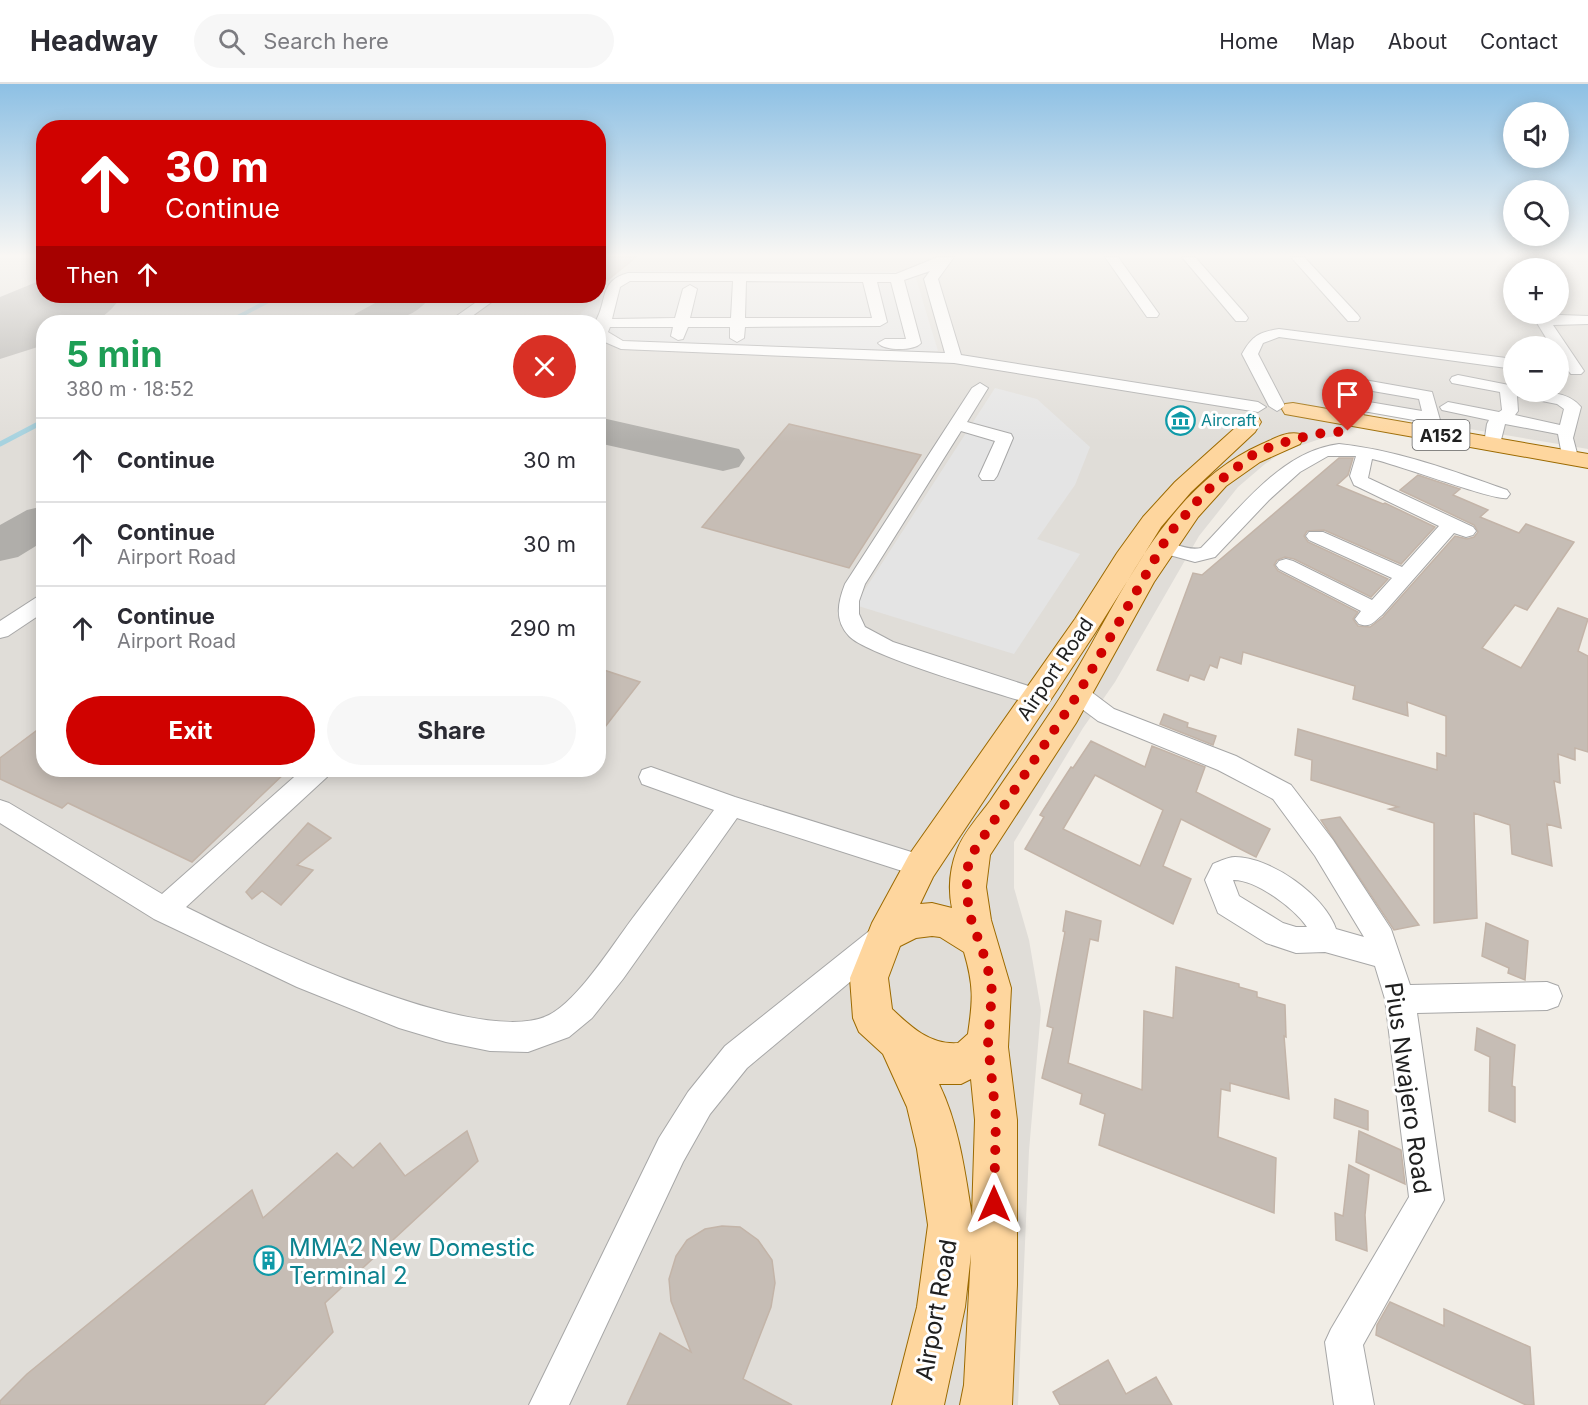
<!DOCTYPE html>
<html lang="en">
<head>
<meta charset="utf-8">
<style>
	:root { --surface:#fff; --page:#f7f7f7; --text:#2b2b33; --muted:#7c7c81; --line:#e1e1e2; --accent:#d00200 }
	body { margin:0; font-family:Inter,sans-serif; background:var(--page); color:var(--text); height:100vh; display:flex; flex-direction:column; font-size:22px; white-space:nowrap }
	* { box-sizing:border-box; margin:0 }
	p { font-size:20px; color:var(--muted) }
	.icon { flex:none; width:33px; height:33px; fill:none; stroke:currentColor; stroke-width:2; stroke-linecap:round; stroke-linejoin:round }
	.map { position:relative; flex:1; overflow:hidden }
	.drawer { position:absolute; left:36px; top:231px; width:570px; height:462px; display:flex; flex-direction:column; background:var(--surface); border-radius:24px; box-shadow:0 3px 15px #0003 }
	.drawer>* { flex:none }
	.top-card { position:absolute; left:36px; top:36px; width:570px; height:183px; border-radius:24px; box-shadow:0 3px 15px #0003; background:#d00200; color:#fff; overflow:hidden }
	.fabs { position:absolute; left:1503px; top:18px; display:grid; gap:12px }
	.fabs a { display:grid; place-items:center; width:66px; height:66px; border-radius:50%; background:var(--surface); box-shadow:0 3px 15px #0003; font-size:30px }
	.pin { position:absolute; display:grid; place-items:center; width:51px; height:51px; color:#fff; margin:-62px -26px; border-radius:50% 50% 50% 0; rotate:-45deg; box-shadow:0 0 6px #0007 }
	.pin .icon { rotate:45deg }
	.me { position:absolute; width:66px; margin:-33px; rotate:0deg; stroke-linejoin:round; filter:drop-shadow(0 0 4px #0008) }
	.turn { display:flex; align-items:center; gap:21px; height:126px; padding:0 30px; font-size:27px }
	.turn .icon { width:78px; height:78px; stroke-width:2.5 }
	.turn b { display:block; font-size:42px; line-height:51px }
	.then { display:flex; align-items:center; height:57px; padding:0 30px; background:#0003; gap:12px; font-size:22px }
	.round { display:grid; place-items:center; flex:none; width:63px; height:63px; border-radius:32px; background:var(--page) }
	.overview { display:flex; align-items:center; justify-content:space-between; height:102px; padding:0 30px }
	h1 { font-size:36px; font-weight:700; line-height:45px; color:#1e9e55 }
	.primary-button { display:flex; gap:12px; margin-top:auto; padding:12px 30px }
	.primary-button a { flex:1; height:69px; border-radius:36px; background:var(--accent); color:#fff; font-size:24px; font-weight:700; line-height:69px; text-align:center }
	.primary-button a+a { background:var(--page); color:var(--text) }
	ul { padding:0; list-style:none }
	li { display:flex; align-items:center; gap:18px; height:84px; padding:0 30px; border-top:2px solid var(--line) }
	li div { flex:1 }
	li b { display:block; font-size:22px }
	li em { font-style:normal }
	header { display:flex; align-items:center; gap:36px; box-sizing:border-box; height:84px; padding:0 30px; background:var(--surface); border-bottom:2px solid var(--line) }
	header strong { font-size:28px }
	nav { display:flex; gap:33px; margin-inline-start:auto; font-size:21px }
	.search { width:420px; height:54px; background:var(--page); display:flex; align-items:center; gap:15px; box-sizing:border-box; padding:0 21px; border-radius:33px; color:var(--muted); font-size:22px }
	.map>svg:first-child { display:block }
	.airport { fill:#e0ddd8; fill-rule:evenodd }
	.parking { fill:#e4e4e4 }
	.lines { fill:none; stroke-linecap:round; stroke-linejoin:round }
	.stream-far1 { stroke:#a6d2df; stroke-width:4 }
	.stream { stroke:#a6d2df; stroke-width:5 }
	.taxiway { fill:#b0aeaa; fill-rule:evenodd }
	.runway { fill:#b0aeaa; fill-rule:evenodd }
	.building { fill:#c6bdb5; stroke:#c3b4a8; stroke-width:1.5; fill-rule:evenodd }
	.minor-casing { stroke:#a7a7a7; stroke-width:2 }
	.major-casing { stroke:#9c6a00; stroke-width:2 }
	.minor { fill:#fff; fill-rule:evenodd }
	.major { fill:#fed69e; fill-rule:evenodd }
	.route { stroke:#d00200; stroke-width:10; stroke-dasharray:0 18 }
	.labels { text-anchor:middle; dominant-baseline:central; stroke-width:6; stroke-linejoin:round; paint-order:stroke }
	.far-culture-label { font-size:16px; fill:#0d838f; stroke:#fff; text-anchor:start }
	.shield { fill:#fff; stroke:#636363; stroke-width:1.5 }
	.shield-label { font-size:18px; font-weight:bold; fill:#202020 }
	.street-label { font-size:20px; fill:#202020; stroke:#fff }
	.near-street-label { font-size:24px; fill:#202020; stroke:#fff }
	.near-culture-label { font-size:24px; fill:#0d838f; stroke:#fff; text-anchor:start }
</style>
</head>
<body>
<header>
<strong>Headway</strong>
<div class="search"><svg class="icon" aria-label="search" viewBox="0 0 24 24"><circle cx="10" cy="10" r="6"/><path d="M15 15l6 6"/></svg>Search here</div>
<nav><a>Home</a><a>Map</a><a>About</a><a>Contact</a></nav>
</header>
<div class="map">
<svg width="1588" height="1321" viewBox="0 0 1588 1321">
	<rect width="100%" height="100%" fill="#f1ede6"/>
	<path class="airport" d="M0 173H43L44 212H598L599 173H1588V365L1357 326 1343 351 1323 354 1284 367 1265 380 1238 403 1199 452 1115 598 1083 644 1014 758V804L1029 856 1041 926 1029 1067 1018 1321H0ZM1514 184H1558V230H1514ZM44 238H598V686H44ZM1514 262H1558V308H1514Z"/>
	<g class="parking">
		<path d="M654 187 914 188 938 267 660 268 612 261 599 256 598 238H578L577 234 614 193 627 188Z"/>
		<path d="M995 304 1037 315 1090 363 1075 401 1037 455 1080 470 1014 570 855 521Z"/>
	</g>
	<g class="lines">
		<path class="stream-far1" d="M228 238 278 212"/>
		<path class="stream" d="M0 360 44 337"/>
		<g class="taxiway">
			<path d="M388 212H431C411 240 380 238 350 238L355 230Z"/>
			<path d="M598 333 739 365 745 374 739 383 723 387 598 359Z"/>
			<path d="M44 422V457L18 473 0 477V441L27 426Z"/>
		</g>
		<path class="runway" d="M44 195V212H122C97 247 82 238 44 238V261L0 275V213Z"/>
	</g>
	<g class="building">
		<path d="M598 173H636L598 204Z"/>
		<path d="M789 340 921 371 849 484 702 443Z"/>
		<path d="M1339 374H1353L1348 391 1337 401 1383 420 1385 419 1435 443 1401 480 1324 446 1307 447 1304 452 1308 458 1388 495 1371 513 1294 475 1285 473 1277 476 1274 481 1278 487 1358 528 1353 535 1358 542 1370 543 1383 533 1455 452 1467 455 1474 453 1478 448 1474 441 1400 406 1418 391 1460 405 1453 411 1488 426 1480 433 1519 449 1526 440 1574 458 1527 526 1515 521 1482 564 1521 584 1558 524 1588 535 1578 567 1588 572V668L1575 664V676L1558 670 1560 699 1554 697 1561 744 1547 740 1552 782 1512 770 1510 741 1474 729 1477 834 1434 839V739L1389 725 1398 723 1311 696 1312 676 1295 671 1298 645 1437 686V669L1446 672V632L1407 618 1408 632 1353 615 1355 602 1243 568 1241 580 1220 573 1217 584 1210 581 1204 596 1190 591 1188 597 1157 586 1193 489 1202 491Z"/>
		<path d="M598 584 640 598 598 652Z"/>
		<path d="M1164 630 1188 639 1187 643 1216 652 1213 661 1160 640Z"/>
		<path d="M44 641V686H288L192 778 68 719 62 724 0 695V674Z"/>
		<path d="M1091 657 1145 683 1152 662 1205 683 1196 708 1270 745 1256 773 1181 735 1163 782 1191 795 1173 840 1025 765 1044 733 1040 731 1071 683 1073 684ZM1095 691 1163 726 1140 782 1063 745Z"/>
		<path d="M1340 733 1419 841 1394 846 1321 736Z"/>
		<path d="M308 739 331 754 297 781 313 786 281 821 262 807 252 815 246 808Z"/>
		<path d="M1066 827 1101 837 1098 857 1090 855 1068 979 1142 1006 1144 927 1173 934 1176 883 1239 900V903L1257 908V913L1285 921 1286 953 1284 952 1289 1015 1230 999V1007L1221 1005 1218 1053 1276 1074 1274 1129 1099 1061 1105 1030 1080 1020 1082 1010 1042 994 1053 944 1047 942 1065 848 1063 847Z"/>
		<path d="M1486 839 1528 857 1525 896 1508 889 1509 884 1482 872Z"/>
		<path d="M1477 944 1515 961 1512 1002 1515 1003V1038L1489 1027 1490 973 1475 966Z"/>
		<path d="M1335 1015 1368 1027V1046L1334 1034Z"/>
		<path d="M467 1047 478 1077 325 1219 333 1248 264 1321H0V1317L27 1290 252 1106 263 1134 337 1069 353 1084 380 1059 405 1092Z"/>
		<path d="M1359 1047 1401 1066 1405 1100 1356 1078Z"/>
		<path d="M1349 1081 1369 1091 1365 1131 1367 1167 1336 1156 1335 1129 1343 1132Z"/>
		<path d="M722 1142 740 1143 758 1156 772 1176 775 1199 771 1223 743 1295 792 1321H627L660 1249 691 1268 671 1217 669 1195 676 1172 687 1156 705 1145Z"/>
		<path d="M1390 1218 1444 1242V1225L1530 1263 1534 1321H1526L1376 1251 1377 1241Z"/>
		<path d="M1108 1276 1126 1310 1156 1293 1172 1321H1060L1053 1308Z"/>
	</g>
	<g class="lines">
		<defs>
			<g id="minor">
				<path d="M938 173H954L938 195 961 271 1258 318 1266 323 1258 328 954 279 621 265 598 255V238H595C608 218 598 197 628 189L896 190ZM930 187 924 195 945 269 623 257 608 248 610 243H673L671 252 678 256 683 255 688 243H730V254L737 258 744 254 745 243 880 242 887 238 877 198H891L906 255H885L878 259C885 267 914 267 921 259L904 196ZM630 197H733L731 234H690L697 205 690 201 683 205 675 234 612 235 620 203ZM746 197 863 198 872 234H745Z"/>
				<path d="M1105 173H1118L1159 230 1157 233H1147Z"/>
				<path d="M1182 173H1195L1246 231 1248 234 1246 237H1236Z"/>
				<path d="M1291 173H1304L1358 231 1360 234 1358 237H1348Z"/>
				<path d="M485 212H500L464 238H448Z"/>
				<path d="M1560 231 1588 232V240L1553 241 1584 287 1581 290H1571L1558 274V262H1551L1537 239 1539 236Z"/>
				<path d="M1279 245 1514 275V285L1279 253 1263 259 1258 270 1285 322 1277 327 1269 322 1242 270C1252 252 1259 248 1279 245Z"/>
				<path d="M1458 291 1514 302V308C1535 308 1566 304 1581 323L1573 354 1578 373 1575 377H1563L1558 350 1505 340 1499 364H1487L1484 360 1487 340 1489 336 1442 326 1440 323 1448 318 1499 328 1502 326 1500 308 1452 299 1450 296 1452 293ZM1517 312 1557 320 1564 325 1560 341 1515 331 1518 327Z"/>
				<path d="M1353 294 1432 308 1444 350 1436 355 1430 354 1425 338 1363 327 1364 336 1362 340H1350L1348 336 1345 299ZM1361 305 1419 315 1422 327 1363 317Z"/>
				<path d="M980 299 988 304 967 338 1011 350 1013 354 997 392 994 396H982L979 392 995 357 961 347 865 500 859 517V530L865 543 893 558 1044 607 1047 613 1044 619 1036 621C1004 612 866 571 849 552 834 536 838 518 845 500L972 304Z"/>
				<path d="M1339 360C1397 366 1453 387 1507 406L1510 410 1507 414C1494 417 1397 380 1372 375L1368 394 1473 443 1476 447 1473 451 1466 453 1454 449 1382 531C1373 538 1371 544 1359 540L1355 535 1361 527 1279 485 1276 481 1279 477 1286 475 1293 477 1372 516 1392 494 1309 456 1306 452 1309 448H1323L1402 483 1439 442 1354 401 1350 392 1356 372H1328L1300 388 1269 416 1215 473 1195 478 1155 467 1152 463 1155 459C1171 455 1186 468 1201 464 1240 425 1281 367 1339 360Z"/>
				<path d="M44 511V528L8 552 0 554V537L37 513Z"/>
				<path d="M1078 602 1086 604 1114 625 1236 672 1291 701 1333 756 1391 845 1410 901 1547 898 1558 902 1562 912 1558 922 1547 926 1417 929 1444 1116 1363 1261 1374 1321H1334L1325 1258 1331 1245 1409 1113 1385 915 1375 882 1325 868 1296 869 1266 859 1218 829 1205 796 1213 780C1220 777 1228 773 1235 773 1271 773 1325 812 1336 845L1364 853 1315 772 1273 715 1218 686 1098 637 1070 616 1067 610 1070 604ZM1233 796C1255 795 1294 824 1307 843H1296L1283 839 1239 812Z"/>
				<path d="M651 683 735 713 921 771 930 774 934 782 930 790 921 793 737 734 623 895 592 934 569 953 528 968 490 967 446 958 399 944 297 903 154 835 0 739V716L9 719 162 810 302 686H330L327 693 186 823C255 858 479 966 549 931 578 916 612 862 632 835 659 799 687 763 714 726L642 700 639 693 642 686Z"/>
				<path d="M883 840 893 844 897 853 893 862 747 984 710 1030 683 1078 569 1321H529L659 1054 688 1008 725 962 873 844Z"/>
			</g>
			<g id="major">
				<path d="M1293 319 1588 370V384L1285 330 1282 325 1285 320Z"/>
				<path d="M1250 331 1258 333 1261 338 1255 348 1191 408 1161 443 1095 549 933 793 920 820 932 819 952 824C948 805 950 784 957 766 964 748 979 732 990 717 1011 686 1033 655 1054 623 1114 533 1156 407 1262 360 1274 355 1286 347 1300 350L1303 355 1300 360 1260 378 1226 402 1198 433 1154 498 1076 639 990 771 986 803 991 836 1011 904 1008 963 1017 1036V1201L1012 1321H960L964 1301 971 1170 965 1223 944 1321H892L917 1223 928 1141 917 1065 907 1023 883 970 859 948 853 934 850 894 872 839 909 771 1075 535 1117 469 1143 433 1175 398 1235 344 1242 333ZM932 852 940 853 964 868C974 902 973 916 968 950L958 959C930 961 911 943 892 925L888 894 900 862 916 854ZM971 995 975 1036 972 1132C965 1088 959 1041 939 1000H961Z"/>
			</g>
		</defs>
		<use href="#minor" class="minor-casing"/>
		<use href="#major" class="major-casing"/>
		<use href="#minor" class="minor"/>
		<use href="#major" class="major"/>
	</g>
	<linearGradient id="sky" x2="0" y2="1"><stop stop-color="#8dc0e4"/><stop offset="0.48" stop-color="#f9f7f4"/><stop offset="1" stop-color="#f9f7f4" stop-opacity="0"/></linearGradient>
	<rect width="1588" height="358" fill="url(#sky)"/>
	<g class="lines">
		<path class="route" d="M994 1120 996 1034 988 960 992 907 987 880 970 832 967 812V785L974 767 1078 610 1169 450 1205 408 1254 370 1275 361 1314 350 1348 347"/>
	</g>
	<defs>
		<symbol id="museum-ring" viewBox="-11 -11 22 22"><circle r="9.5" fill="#fff" stroke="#0f9aa8" stroke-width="1.5"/><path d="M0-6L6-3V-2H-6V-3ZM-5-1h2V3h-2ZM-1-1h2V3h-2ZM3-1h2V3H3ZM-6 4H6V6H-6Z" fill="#0f9aa8"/></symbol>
		<symbol id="building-ring" viewBox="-11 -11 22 22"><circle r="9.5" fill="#fff" stroke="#0f9aa8" stroke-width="1.5"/><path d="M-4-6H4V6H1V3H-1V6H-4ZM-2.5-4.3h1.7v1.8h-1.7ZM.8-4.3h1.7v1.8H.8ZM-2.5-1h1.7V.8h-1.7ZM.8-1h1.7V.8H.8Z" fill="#0f9aa8"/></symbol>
	</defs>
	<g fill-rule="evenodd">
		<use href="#museum-ring" x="1164" y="320" width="33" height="33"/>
		<use href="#building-ring" x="252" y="1160" width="33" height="33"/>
	</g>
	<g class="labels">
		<g class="far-culture-label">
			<text x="1201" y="336">Aircraft</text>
		</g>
		<rect class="shield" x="1412.5" y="336" width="57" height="30" rx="4.5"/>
		<g class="shield-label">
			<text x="1441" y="351">A152</text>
		</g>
		<g class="street-label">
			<text transform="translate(1055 585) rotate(-56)">Airport Road</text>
		</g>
		<g class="near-street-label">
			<text transform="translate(1408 1004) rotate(82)">Pius Nwajero Road</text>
			<text transform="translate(936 1226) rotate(-80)">Airport Road</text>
		</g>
		<g class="near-culture-label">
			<text x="289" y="1163">MMA2 New Domestic<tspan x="289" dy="28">Terminal 2</tspan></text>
		</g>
	</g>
</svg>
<div class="fabs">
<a><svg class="icon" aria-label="sound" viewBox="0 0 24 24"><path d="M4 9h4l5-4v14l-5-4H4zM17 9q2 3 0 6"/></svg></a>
<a><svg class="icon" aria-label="search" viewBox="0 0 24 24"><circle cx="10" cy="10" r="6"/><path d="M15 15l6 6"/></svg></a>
<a>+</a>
<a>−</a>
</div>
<div class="pin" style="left:1348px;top:347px;background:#d93025"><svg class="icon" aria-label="arrive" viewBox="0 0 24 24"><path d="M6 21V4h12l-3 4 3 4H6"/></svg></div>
<svg class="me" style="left:994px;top:1120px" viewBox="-20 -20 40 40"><path d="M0-17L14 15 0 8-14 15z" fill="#d00200" stroke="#fff" stroke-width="4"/></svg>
<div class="top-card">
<div class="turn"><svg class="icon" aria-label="ahead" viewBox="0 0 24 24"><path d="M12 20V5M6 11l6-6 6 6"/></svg><div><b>30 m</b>Continue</div></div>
<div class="then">Then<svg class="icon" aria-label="ahead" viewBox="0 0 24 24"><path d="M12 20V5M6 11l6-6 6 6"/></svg></div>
</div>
<section class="drawer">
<div class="overview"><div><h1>5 min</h1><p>380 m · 18:52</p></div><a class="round" style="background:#d93025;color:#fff"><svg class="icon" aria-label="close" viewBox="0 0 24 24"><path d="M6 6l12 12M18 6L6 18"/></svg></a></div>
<ul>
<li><svg class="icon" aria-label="ahead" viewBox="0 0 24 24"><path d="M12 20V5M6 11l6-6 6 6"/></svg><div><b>Continue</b></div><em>30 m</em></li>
<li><svg class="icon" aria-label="ahead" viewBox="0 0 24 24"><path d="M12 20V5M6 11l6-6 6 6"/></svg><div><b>Continue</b><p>Airport Road</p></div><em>30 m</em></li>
<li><svg class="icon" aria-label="ahead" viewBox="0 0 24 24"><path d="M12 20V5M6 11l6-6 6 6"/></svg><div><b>Continue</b><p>Airport Road</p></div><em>290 m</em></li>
</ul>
<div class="primary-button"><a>Exit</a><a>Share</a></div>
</section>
</div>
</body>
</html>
